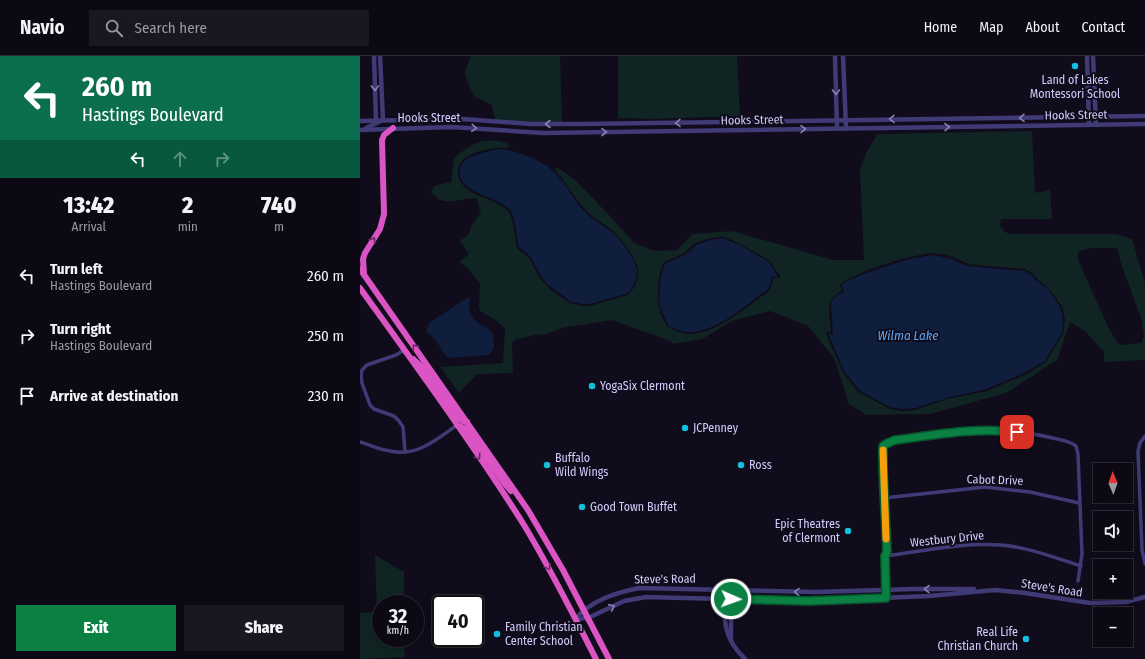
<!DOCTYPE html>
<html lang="en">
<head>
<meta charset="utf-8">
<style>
	:root { --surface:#0c0914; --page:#1a1722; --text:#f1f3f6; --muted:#9a9aa0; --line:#2c2a34; --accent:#0b8043 }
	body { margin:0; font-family:"Fira Sans Condensed",sans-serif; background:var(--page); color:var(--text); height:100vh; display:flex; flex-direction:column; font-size:15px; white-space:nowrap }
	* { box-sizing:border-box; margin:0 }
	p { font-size:13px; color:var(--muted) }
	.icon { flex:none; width:22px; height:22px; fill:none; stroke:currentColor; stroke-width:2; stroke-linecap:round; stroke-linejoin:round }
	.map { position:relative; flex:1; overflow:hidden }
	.side { display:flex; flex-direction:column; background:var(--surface); width:360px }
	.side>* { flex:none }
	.top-card { background:#0b6e4f; color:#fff; overflow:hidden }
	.needle { width:26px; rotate:358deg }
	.fabs { position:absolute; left:733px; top:407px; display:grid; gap:8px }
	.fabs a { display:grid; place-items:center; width:40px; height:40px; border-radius:0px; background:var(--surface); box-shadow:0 2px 10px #0003,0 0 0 1px var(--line); font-size:20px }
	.speed { position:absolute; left:12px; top:539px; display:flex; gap:8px; font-size:20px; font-weight:700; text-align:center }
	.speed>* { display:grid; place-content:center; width:52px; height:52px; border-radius:50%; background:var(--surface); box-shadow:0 2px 10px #0003,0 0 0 1px var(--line); line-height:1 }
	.speed small { font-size:10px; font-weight:400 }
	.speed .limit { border:2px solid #111; border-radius:6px; background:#fff; color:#111 }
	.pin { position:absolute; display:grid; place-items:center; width:34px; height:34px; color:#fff; margin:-17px; border-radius:8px; box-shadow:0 2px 6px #0006 }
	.me { position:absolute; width:44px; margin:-22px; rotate:92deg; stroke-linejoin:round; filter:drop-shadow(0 0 3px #0008) }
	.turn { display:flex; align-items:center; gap:14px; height:84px; padding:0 16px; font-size:18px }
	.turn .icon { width:52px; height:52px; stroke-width:2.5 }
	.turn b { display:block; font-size:28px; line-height:34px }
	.lanes { display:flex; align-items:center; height:38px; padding:0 16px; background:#0003; justify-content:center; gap:20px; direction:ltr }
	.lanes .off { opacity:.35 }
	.eta { display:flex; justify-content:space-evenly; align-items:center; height:68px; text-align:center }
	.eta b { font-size:24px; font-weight:800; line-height:28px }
	.action { display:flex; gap:8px; margin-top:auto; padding:8px 16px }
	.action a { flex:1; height:46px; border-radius:0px; background:var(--accent); color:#fff; font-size:16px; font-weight:800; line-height:46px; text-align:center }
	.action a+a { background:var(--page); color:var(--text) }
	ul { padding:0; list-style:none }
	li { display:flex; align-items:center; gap:12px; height:60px; padding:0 16px }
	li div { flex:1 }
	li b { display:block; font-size:15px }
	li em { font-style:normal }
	header { display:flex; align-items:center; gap:24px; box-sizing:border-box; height:56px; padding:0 20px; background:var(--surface); border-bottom:1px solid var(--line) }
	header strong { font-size:19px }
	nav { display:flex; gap:22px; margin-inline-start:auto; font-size:14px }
	.search { width:280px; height:36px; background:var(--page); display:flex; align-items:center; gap:10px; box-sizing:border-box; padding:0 14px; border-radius:0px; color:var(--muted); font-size:15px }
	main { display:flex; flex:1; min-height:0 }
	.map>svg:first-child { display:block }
	.green { fill:#102424; fill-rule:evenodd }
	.water { fill:#0f1e3c }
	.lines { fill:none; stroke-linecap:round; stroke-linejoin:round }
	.minor { stroke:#403b76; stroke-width:3.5 }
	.tertiary { stroke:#403b76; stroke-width:4.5 }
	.trunk { stroke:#da54c3; stroke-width:6 }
	.oneway { stroke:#8982b8 }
	.oneway2 { stroke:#6b2c67 }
	.route-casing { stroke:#07532c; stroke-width:10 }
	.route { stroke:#0b8043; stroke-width:7 }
	.slow { stroke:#f59e0b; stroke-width:7 }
	.poi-dot { fill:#12bfdf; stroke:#100c1b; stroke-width:1.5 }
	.labels { text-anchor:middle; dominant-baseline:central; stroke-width:4; stroke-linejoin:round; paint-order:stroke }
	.poi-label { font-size:12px; fill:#d2cafb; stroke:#100c1b; text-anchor:start }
	.street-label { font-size:12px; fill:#d2cafb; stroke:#100c1b }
	.water-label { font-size:13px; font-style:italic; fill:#60a7f3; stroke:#100c1b }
</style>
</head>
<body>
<header>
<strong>Navio</strong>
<div class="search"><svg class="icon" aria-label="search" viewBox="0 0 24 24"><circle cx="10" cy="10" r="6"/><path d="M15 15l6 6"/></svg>Search here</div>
<nav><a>Home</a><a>Map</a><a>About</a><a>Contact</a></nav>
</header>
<main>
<section class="side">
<div class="top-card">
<div class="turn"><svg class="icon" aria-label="left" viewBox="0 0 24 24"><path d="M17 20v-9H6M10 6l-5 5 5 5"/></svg><div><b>260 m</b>Hastings Boulevard</div></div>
<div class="lanes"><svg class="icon" aria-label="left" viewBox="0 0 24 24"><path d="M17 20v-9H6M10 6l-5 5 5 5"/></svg><svg class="icon off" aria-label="ahead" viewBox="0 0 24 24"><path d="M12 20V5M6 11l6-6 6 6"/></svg><svg class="icon off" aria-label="right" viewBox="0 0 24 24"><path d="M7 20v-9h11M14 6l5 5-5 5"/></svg></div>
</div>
<div class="eta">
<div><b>13:42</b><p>Arrival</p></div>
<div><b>2</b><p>min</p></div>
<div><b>740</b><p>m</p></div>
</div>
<ul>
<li><svg class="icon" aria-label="left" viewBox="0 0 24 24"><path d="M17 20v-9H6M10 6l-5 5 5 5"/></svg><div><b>Turn left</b><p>Hastings Boulevard</p></div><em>260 m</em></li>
<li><svg class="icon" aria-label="right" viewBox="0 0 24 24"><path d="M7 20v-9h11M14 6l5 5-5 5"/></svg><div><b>Turn right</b><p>Hastings Boulevard</p></div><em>250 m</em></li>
<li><svg class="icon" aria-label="arrive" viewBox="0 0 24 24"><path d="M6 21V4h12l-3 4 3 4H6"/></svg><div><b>Arrive at destination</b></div><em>230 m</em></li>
</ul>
<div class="action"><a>Exit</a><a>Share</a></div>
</section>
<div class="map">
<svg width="785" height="603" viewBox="0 0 785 603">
	<rect width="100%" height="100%" fill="#100c1b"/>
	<g class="green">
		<path d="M111 0H200L202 66H171L135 64 132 49 114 40 107 25 105 16Z"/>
		<path d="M258 0H377L380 60 292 63 258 62Z"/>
		<path d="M672 75 675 137 690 134 692 163H641L640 169 644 176 652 178H756L772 183 785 227V304L744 306V296L725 275 710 266 697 304 646 337 570 358 506 359 489 348 474 302 448 270 410 255 372 265 342 283 313 288 310 285 252 264 202 272 187 278 175 279 154 284 152 288 153 317 117 318 99 337 80 311 143 307 145 272 134 263 120 255 119 250 120 228 109 214 108 212 99 206 109 198 100 185 108 179 112 169 121 156 116 142C106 142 89 148 81 144 78 143 74 139 71 136L74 130 91 126 94 102C114 86 121 81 147 87L149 92C133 90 94 97 98 119 102 141 137 141 149 156 153 162 156 185 157 192L169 202 178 219 185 228 192 235 210 247 222 250H230L268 239C274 234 279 223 278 214 277 204 262 183 254 176 245 168 233 163 225 153 215 142 206 128 197 116L194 113 198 112 215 124 250 160 274 187 295 195 317 194 333 178 372 175 473 204H504L500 113 506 98 517 78ZM363 180 382 189 409 204 420 220V222H413C412 229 410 237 402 240 383 255 353 279 327 278 321 278 315 274 309 272 294 253 296 230 303 207L324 197 335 187 351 182ZM730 192H757L762 210 781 262 784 280 781 287 759 289 750 275 718 204V196ZM570 197 583 198 593 201 608 208 665 213 674 218 677 223 687 231 702 250 705 263 703 278 686 306 667 318 627 335 587 343 556 354 543 355 530 353 498 336 483 317 466 278 468 275 471 277C470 259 463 244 482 235L480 229 481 227C508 212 540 202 570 197Z"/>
		<path d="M15 499 44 516V548H21V582H44L45 601 0 603V557L17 556Z"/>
	</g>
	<g class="water">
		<path d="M141 93C158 95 185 105 196 118 207 129 213 144 224 155 232 164 243 169 253 177 261 184 276 205 277 215 277 223 273 232 268 237L230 248H222L210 245 186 227 180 218 170 200 159 191C158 185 154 160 151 155 139 139 96 138 100 113 102 99 130 95 141 93Z"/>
		<path d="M363 182 382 190 409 206 418 221 411 220C412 227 409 235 401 238 382 253 354 277 327 276 322 276 315 272 309 271L299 248 301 220 305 208 325 199 336 189 351 184Z"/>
		<path d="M571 199 592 203 607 210 665 215 673 220 676 225 687 232 700 251 703 264 702 277 685 305 666 316 626 333 587 342 556 352 543 353 530 351 500 335 484 315 468 277 473 280 471 247 476 240 484 236 481 228C509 215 540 204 571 199Z"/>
		<path d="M107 242H110C109 249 109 255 113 261 122 275 135 267 134 289 133 294 132 297 128 299L89 302C82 297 80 289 74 282 72 280 69 278 66 276L69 267Z"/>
	</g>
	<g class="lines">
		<g class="minor">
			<path d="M44 294 36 299 7 309 2 314 1 320 2 327 10 349 14 353 34 360 39 365 43 371 45 396"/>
			<path d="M785 380 780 387 778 395 782 494 785 508"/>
			<path d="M0 386C10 389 20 394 30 395 57 401 76 384 97 369"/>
			<path d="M524 442 625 431 670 436 719 447"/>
			<path d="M525 500C563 495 603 486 641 489 668 491 695 502 721 510"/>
			<path d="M526 542 525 500 527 496 523 391 528 387 535 384C589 376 639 369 693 382 701 384 710 385 716 390L718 398 722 498 718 525"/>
		</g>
		<g class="tertiary">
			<path d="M14 0 16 64"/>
			<path d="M475 0 477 72"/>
			<path d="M483 0 486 72"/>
			<path d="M727 0 729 69"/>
			<path d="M733 0 736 69"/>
			<path d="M0 65 102 63 171 68H220L785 60"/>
			<path d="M6 72 23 64 20 0"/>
			<path d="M0 74 91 71 183 77 785 68"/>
			<path d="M365 533C364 563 362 581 385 603"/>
			<path d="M215 563 228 562 264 545 286 541 449 545 569 540 635 534 665 537 730 547 766 546 785 541"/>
			<path d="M215 563C232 544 255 537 279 532L455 536 554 533H614"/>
			<path d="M371 583V534"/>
		</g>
		<g class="trunk">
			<path d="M0 213 168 454 203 514 249 603"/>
			<path d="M4 218 3 203 5 197 20 173 24 158 22 84 24 79 33 72"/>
			<path d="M0 232C56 310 113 388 164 469 190 512 213 558 236 603"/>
			<path d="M53 303 63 312 97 361 103 365 107 366"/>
			<path d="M97 369 106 373 109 377 145 428 151 435"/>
		</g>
	</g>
	<defs><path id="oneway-chevron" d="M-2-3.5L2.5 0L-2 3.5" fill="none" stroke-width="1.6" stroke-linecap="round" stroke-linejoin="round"/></defs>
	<g class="oneway">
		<use href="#oneway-chevron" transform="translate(15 32) rotate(88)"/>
		<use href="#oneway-chevron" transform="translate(476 36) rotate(88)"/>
		<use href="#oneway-chevron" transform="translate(662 62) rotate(179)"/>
		<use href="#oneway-chevron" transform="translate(532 63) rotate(179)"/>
		<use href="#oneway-chevron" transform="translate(318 67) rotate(179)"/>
		<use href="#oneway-chevron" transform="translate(188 68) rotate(180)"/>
		<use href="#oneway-chevron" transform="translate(587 71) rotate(-1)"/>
		<use href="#oneway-chevron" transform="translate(114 72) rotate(4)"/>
		<use href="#oneway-chevron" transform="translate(443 73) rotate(-1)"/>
		<use href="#oneway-chevron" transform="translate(244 76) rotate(-1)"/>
		<use href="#oneway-chevron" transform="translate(567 533) rotate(-179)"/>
		<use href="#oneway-chevron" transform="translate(437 536) rotate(-179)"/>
		<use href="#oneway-chevron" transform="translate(252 551) rotate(-25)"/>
	</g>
	<g class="oneway2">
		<use href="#oneway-chevron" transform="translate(13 184) rotate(-58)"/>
		<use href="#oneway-chevron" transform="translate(55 291) rotate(-125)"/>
		<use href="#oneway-chevron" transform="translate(118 401) rotate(56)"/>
		<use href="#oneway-chevron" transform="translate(188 511) rotate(60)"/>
	</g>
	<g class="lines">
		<defs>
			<path id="route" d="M371 543 449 545 526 542 525 500 527 496 523 414V390L528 387 535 384C575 379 616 371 657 376"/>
		</defs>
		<use href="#route" class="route-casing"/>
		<use href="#route" class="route"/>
		<path class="slow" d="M523 394 526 483"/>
	</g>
	<g class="poi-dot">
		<circle cx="715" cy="10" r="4"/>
		<circle cx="232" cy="330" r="4"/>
		<circle cx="325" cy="372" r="4"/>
		<circle cx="187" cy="409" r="4"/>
		<circle cx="381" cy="409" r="4"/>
		<circle cx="222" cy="451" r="4"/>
		<circle cx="488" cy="475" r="4"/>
		<circle cx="137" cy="578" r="4"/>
		<circle cx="666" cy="583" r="4"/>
	</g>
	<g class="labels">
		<g class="poi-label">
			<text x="715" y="24" text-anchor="middle">Land of Lakes<tspan x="715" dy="14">Montessori School</tspan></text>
			<text x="240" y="330">YogaSix Clermont</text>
			<text x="333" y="372">JCPenney</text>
			<text x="195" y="402">Buffalo<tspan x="195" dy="14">Wild Wings</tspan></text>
			<text x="389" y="409">Ross</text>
			<text x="230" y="451">Good Town Buffet</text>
			<text x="480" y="468" text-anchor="end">Epic Theatres<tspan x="480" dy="14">of Clermont</tspan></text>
			<text x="145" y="571">Family Christian<tspan x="145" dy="14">Center School</tspan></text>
			<text x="658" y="576" text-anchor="end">Real Life<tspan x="658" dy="14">Christian Church</tspan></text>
		</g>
		<g class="street-label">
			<text transform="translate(716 59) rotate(-1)">Hooks Street</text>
			<text x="69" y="62">Hooks Street</text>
			<text transform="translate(392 64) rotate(-1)">Hooks Street</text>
			<text transform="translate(635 424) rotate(2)">Cabot Drive</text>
			<text transform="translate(587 483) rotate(-6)">Westbury Drive</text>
			<text transform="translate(305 523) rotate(-1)">Steve's Road</text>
			<text transform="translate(692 532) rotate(9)">Steve's Road</text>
		</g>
		<g class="water-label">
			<text x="548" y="279">Wilma Lake</text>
		</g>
	</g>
</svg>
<div class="fabs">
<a><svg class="needle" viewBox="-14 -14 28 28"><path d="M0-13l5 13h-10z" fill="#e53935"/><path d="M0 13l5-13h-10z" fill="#9a9aa0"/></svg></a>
<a><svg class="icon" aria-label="sound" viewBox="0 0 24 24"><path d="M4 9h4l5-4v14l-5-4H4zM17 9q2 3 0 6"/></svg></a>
<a>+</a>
<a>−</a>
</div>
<div class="speed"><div>32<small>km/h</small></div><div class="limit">40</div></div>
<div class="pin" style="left:657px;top:376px;background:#d93025"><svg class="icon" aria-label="arrive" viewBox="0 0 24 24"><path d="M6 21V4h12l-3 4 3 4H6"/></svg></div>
<svg class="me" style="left:371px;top:543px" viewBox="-20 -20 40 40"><circle r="17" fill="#0b8043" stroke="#fff" stroke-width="3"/><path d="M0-11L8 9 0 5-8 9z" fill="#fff"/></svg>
</div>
</main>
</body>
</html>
